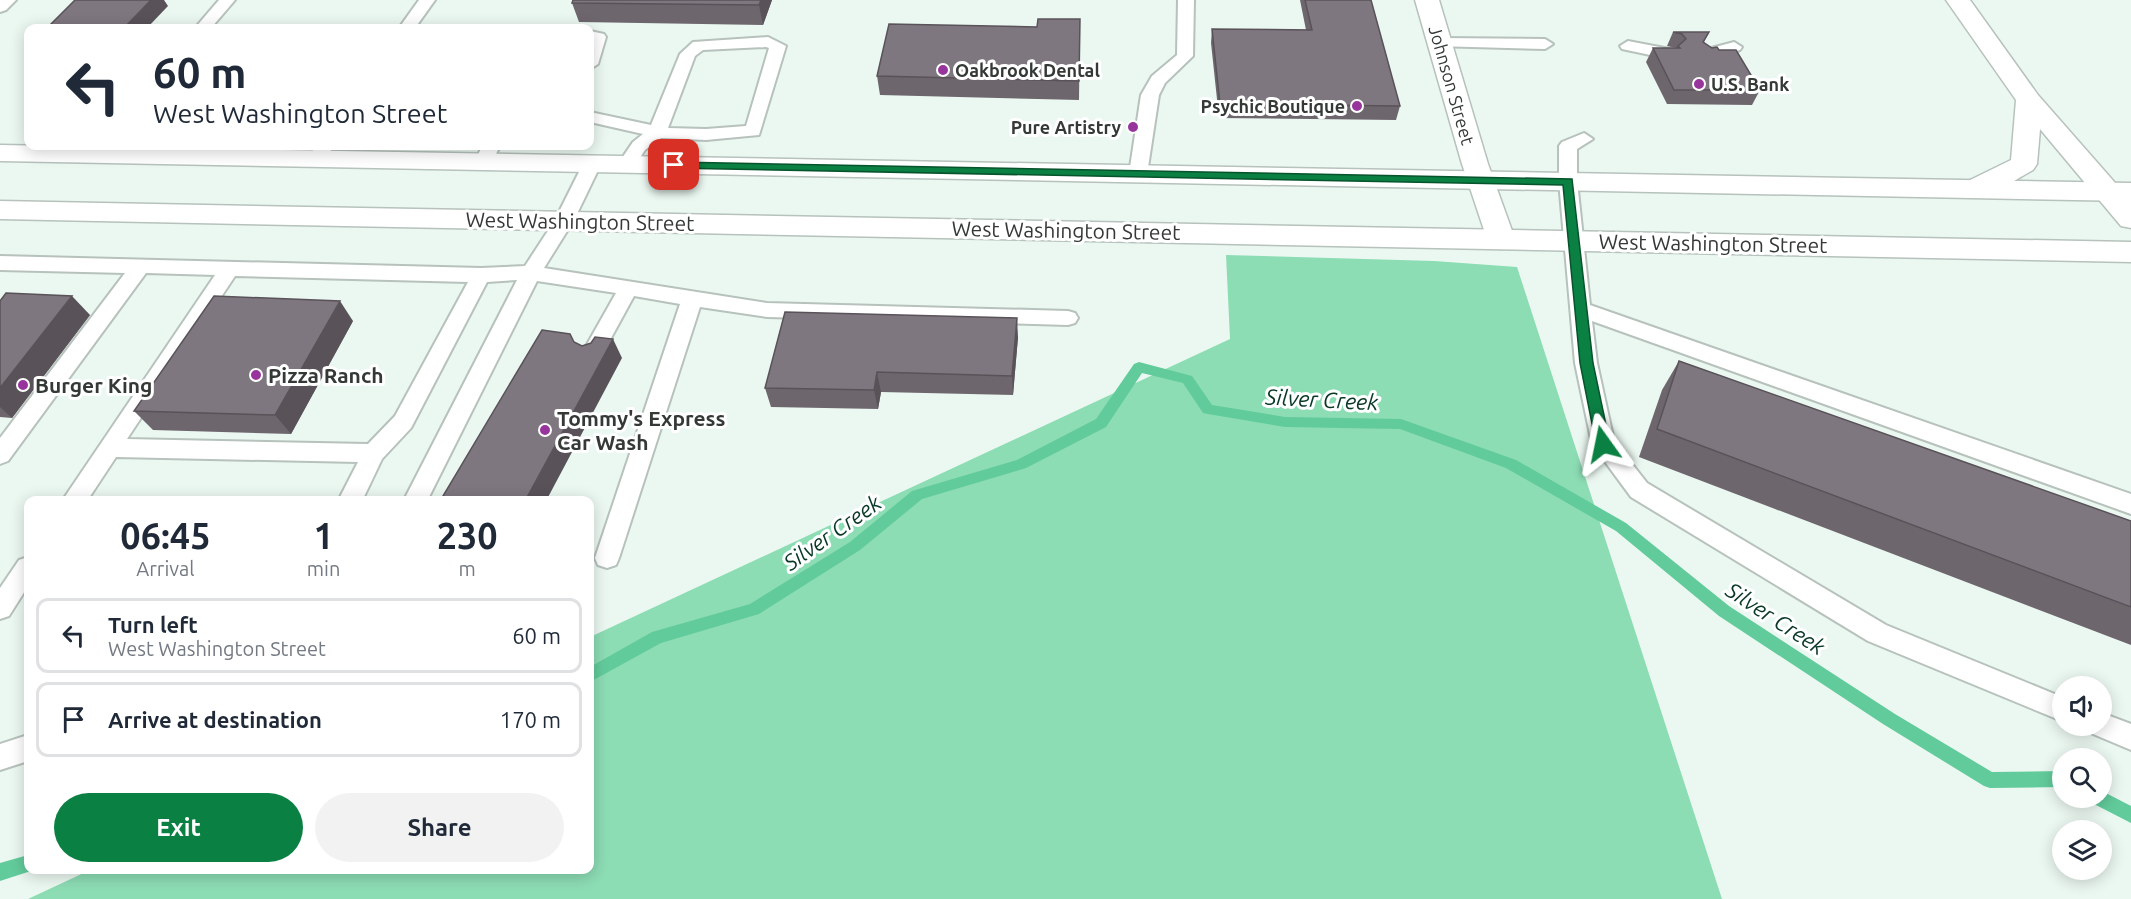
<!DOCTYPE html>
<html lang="en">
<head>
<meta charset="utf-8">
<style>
	:root { --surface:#fff; --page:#f2f2f3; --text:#1f2937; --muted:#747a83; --line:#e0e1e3; --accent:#0b8043 }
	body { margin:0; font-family:Ubuntu,sans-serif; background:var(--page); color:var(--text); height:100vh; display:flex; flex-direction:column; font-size:22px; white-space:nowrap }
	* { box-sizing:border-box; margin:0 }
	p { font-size:20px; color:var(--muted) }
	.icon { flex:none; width:33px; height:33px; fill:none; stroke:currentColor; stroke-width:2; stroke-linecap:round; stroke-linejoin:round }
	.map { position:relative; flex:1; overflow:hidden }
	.sheet { position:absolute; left:24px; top:496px; width:570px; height:378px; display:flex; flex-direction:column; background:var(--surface); border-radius:12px; box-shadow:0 3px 15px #0003 }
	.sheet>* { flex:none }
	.hud { position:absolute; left:24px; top:24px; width:570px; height:126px; border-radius:12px; box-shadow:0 3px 15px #0003; background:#fff; color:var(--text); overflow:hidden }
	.controls { position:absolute; left:2052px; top:676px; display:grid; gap:12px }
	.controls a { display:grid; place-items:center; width:60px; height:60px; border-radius:50%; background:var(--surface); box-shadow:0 3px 15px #0003; font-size:30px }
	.pin { position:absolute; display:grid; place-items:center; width:51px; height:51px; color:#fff; margin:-26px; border-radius:12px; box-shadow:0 3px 9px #0006 }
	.me { position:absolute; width:66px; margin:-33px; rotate:348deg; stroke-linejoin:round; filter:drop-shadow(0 0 4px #0008) }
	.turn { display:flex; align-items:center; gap:21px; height:126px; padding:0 30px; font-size:27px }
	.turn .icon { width:78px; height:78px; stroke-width:2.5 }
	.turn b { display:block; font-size:42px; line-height:51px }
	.eta { display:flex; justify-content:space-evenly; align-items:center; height:102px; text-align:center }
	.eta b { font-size:36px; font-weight:700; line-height:42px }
	.cta { display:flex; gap:12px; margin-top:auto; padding:12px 30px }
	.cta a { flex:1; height:69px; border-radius:36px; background:var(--accent); color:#fff; font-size:24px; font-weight:700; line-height:69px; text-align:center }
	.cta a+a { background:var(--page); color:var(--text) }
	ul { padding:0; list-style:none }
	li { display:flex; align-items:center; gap:18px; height:75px; margin:0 12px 9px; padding:0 18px; border:3px solid var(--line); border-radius:12px }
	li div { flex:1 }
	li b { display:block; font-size:22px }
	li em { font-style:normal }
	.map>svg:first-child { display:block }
	.green { fill:#8cdcb4 }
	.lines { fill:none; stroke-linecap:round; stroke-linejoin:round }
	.stream { fill:#62cb9b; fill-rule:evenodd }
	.lane-casing { stroke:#b6c2bb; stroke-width:4 }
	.street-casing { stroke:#b6c2bb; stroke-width:3 }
	.primary-casing { stroke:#b6c2bb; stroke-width:3 }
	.highway-casing { stroke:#b6c2bb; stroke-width:3 }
	.lane { fill:#fff; fill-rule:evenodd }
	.street { fill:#fff; fill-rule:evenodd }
	.primary { fill:#fff; fill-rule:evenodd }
	.highway { fill:#fff; fill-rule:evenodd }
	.wall { fill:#6d666d }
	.shaded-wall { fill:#595359 }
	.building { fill:#7f777f; stroke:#595359; stroke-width:1.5 }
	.route { fill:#0b8043; stroke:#07532c; stroke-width:1.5 }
	.poi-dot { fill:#97359d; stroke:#fff; stroke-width:2 }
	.labels { text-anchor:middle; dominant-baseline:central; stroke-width:6; stroke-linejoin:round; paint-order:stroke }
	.far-poi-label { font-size:18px; font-weight:bold; fill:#343936; stroke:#fff; text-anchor:start }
	.far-street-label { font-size:18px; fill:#343936; stroke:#fff }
	.street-label { font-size:21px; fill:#343936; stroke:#fff }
	.poi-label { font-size:21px; font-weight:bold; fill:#343936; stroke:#fff; text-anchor:start }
	.water-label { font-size:22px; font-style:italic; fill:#093825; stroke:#fff }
</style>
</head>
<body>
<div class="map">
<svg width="2131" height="899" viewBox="0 0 2131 899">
	<rect width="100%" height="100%" fill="#ebf8f1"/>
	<path class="green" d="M1226 255 1434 261 1517 267 1722 899H28L90 870H590V637L1230 339Z"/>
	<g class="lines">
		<g class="stream">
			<path d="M1139 362 1192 376 1212 405 1285 417 1401 419 1516 460 1626 523 1729 606 1895 714 1992 772 2062 771V787L1990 788 1984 786 1883 724 1719 616 1616 531 1506 468 1400 429 1285 427 1208 414 1203 413 1183 383 1142 373 1106 427 1026 468 922 499 860 550 759 614 661 643 590 682V667L652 632 750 604 850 542 912 491 1017 460 1096 419 1134 364Z"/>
			<path d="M2102 791 2131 806V823L2094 804 2092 798H2102Z"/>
			<path d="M28 855V870H34L0 881V863Z"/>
		</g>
		<defs>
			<g id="lane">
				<path d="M0 0H16L6 10 0 12Z"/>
				<path d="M219 0H235L211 28H195Z"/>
				<path d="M419 0H435L415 28H399Z"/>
				<path d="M1178 0H1194L1193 56 1165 83 1159 95 1147 174 1138 180 1129 174 1141 95 1152 76 1177 55Z"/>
				<path d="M590 31 604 34 606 37 598 64 590 69Z"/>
				<path d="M768 37 786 46 759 135 706 140 661 138 645 150 633 168 627 170 618 164 633 142 643 134 590 122V112L651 125 680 54 693 42ZM766 47 769 48 746 126 706 129 668 128 695 56 703 50Z"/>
				<path d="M1440 38 1545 39 1553 44 1545 49 1434 46 1432 43 1434 40Z"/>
				<path d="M1628 41 1675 50 1677 54 1669 59 1622 49 1620 46Z"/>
				<path d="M1734 42 1742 47 1740 50 1706 60 1698 55 1700 51Z"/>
				<path d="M1584 133 1593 139 1577 149V181L1590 305 2131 494V514L1592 321 1597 363 1614 441 1647 483 1886 625 2062 697V721L1868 641 1631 497 1592 444 1575 363 1559 181V146L1562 142Z"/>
				<path d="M316 146H334L322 163 316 165 307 159Z"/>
				<path d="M482 146H500L490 166 484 168 475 162Z"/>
				<path d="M592 158 601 164 574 220 544 268 767 303 1068 311 1075 313 1078 318 1075 323 1068 325 767 317 700 307 619 558 616 565 607 568 598 565 595 558 680 304 634 296 599 360 592 363 585 360 581 355 616 293 537 281 427 501H407L405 498 517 280 487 282 411 428 382 459 362 501H338L358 462 116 457 87 501H62L215 275 146 273 8 461 0 464V438L125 273 0 270V256L481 268 525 266 555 220 583 164ZM235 276 468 282 395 416 368 444 127 439Z"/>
				<path d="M28 557V586L9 616 0 619V588L19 560Z"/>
				<path d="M2102 713 2131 724V750L2093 734 2089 726H2102Z"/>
				<path d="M28 735V761L0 770V744Z"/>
			</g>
			<path id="street" d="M1415 0H1439L1488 164 1515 239 1511 246 1501 249 1491 246 1487 239 1462 164Z"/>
			<g id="primary">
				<path d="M0 145 2131 183V201L0 161Z"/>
				<path d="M0 201 2131 242V262L0 219Z"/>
			</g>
			<path id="highway" d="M1946 0H1970L2038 95 2131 201V228L2121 226 2040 129 2037 164 2033 170C2014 180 1987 201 1964 195L1960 189 1964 183 2011 160 2016 100Z"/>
		</defs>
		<use href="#lane" class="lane-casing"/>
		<use href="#street" class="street-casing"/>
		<use href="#primary" class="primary-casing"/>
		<use href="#highway" class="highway-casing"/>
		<use href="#lane" class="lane"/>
		<use href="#street" class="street"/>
		<use href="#primary" class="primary"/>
		<use href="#highway" class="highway"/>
	</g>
	<g class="wall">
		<path d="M772 0 763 25 579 22 572 3Z"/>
		<path d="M1300 0H1371L1400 106 1396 120 1219 118 1211 43 1212 29 1306 30Z"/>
		<path d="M1080 19 1079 100 880 95 877 76 1037 27Z"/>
		<path d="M1673 32H1709L1704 42 1712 48 1719 50 1760 90 1752 105 1667 104 1646 62 1653 48H1676L1667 46Z"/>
		<path d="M0 301 90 315 12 418 0 417Z"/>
		<path d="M353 321 291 434 153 430 134 411Z"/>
		<path d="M1018 337 1013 395 881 392 878 409 771 407 765 388Z"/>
		<path d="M1679 361 2131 521V645L1639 457 1662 390Z"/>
	</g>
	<g class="shaded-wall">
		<path d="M151 0H164L168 6 147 28H124Z"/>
		<path d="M761 0H772L763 25 759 5Z"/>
		<path d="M72 296 90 315 12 418 0 407V388Z"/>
		<path d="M340 301 353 321 291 434 275 415Z"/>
		<path d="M1017 318 1018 337 1013 395 1012 376Z"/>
		<path d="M613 339 622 358 546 501H525Z"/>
		<path d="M877 372 881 392 878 409 874 390Z"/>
	</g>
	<g class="building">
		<path d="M75 0H151L124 28H47Z"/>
		<path d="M573 0H761L759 5 572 3Z"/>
		<path d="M1305 0H1371L1400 106 1220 104 1212 29 1312 30Z"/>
		<path d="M1038 19H1080L1079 81 877 76 889 24 1037 27Z"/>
		<path d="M1673 32H1709L1703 42 1712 48 1717 47 1719 50H1736L1760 90H1674L1653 48H1680L1678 46 1686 39 1682 34Z"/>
		<path d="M6 293 72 296 0 388V301Z"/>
		<path d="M214 296 340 301 275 415 134 411Z"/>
		<path d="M785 312 1017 318 1012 376 877 372 874 390 765 388Z"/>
		<path d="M542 330 570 334 574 342 582 346 591 343 595 337 613 339 525 501H440Z"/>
		<path d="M1679 361 2131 521V607L1657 429Z"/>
	</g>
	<path class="route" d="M674 162 1572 179 1593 363 1610 444 1603 450 1596 444 1580 363 1563 185 670 168 668 165Z"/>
	<g class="poi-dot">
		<circle cx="943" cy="70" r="6"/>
		<circle cx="1699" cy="84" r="6"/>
		<circle cx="1357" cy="106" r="6"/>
		<circle cx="1133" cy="127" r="6"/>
		<circle cx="256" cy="375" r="6"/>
		<circle cx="23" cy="385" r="6"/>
		<circle cx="545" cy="430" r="6"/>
	</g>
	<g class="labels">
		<g class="far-poi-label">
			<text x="955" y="70">Oakbrook Dental</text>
			<text x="1711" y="84">U.S. Bank</text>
			<text x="1345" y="106" text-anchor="end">Psychic Boutique</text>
			<text x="1121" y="127" text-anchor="end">Pure Artistry</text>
		</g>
		<g class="far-street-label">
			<text transform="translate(1452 85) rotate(74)">Johnson Street</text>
		</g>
		<g class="street-label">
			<text transform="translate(580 221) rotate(1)">West Washington Street</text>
			<text transform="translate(1066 230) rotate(1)">West Washington Street</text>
			<text transform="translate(1713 243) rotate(1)">West Washington Street</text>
		</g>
		<g class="poi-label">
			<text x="268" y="375">Pizza Ranch</text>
			<text x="35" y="385">Burger King</text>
			<text x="557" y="418">Tommy's Express<tspan x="557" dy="24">Car Wash</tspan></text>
		</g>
		<g class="water-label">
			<text transform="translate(1322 399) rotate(3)">Silver Creek</text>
			<text transform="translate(832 532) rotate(-35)">Silver Creek</text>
			<text transform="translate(1776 618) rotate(33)">Silver Creek</text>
		</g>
	</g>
</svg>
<div class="controls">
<a><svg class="icon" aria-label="sound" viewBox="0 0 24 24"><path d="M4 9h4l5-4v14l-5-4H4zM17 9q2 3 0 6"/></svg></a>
<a><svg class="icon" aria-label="search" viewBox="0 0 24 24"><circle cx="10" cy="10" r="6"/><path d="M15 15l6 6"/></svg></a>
<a><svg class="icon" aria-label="layers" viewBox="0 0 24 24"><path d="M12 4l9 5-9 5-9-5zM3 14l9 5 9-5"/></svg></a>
</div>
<div class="pin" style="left:674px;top:165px;background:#d93025"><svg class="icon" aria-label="arrive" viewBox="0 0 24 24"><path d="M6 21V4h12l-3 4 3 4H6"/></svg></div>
<svg class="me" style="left:1603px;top:444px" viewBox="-20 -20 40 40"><path d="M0-17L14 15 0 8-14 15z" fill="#0b8043" stroke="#fff" stroke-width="4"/></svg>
<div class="hud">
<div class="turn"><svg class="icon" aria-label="left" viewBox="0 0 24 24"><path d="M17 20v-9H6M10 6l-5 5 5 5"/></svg><div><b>60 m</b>West Washington Street</div></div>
</div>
<section class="sheet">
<div class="eta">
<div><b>06:45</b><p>Arrival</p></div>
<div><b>1</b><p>min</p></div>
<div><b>230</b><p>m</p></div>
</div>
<ul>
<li><svg class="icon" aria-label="left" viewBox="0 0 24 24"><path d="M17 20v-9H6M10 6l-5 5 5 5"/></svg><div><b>Turn left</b><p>West Washington Street</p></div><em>60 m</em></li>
<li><svg class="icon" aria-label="arrive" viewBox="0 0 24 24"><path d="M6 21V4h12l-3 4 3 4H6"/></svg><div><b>Arrive at destination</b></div><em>170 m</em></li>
</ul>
<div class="cta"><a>Exit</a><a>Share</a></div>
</section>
</div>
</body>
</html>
